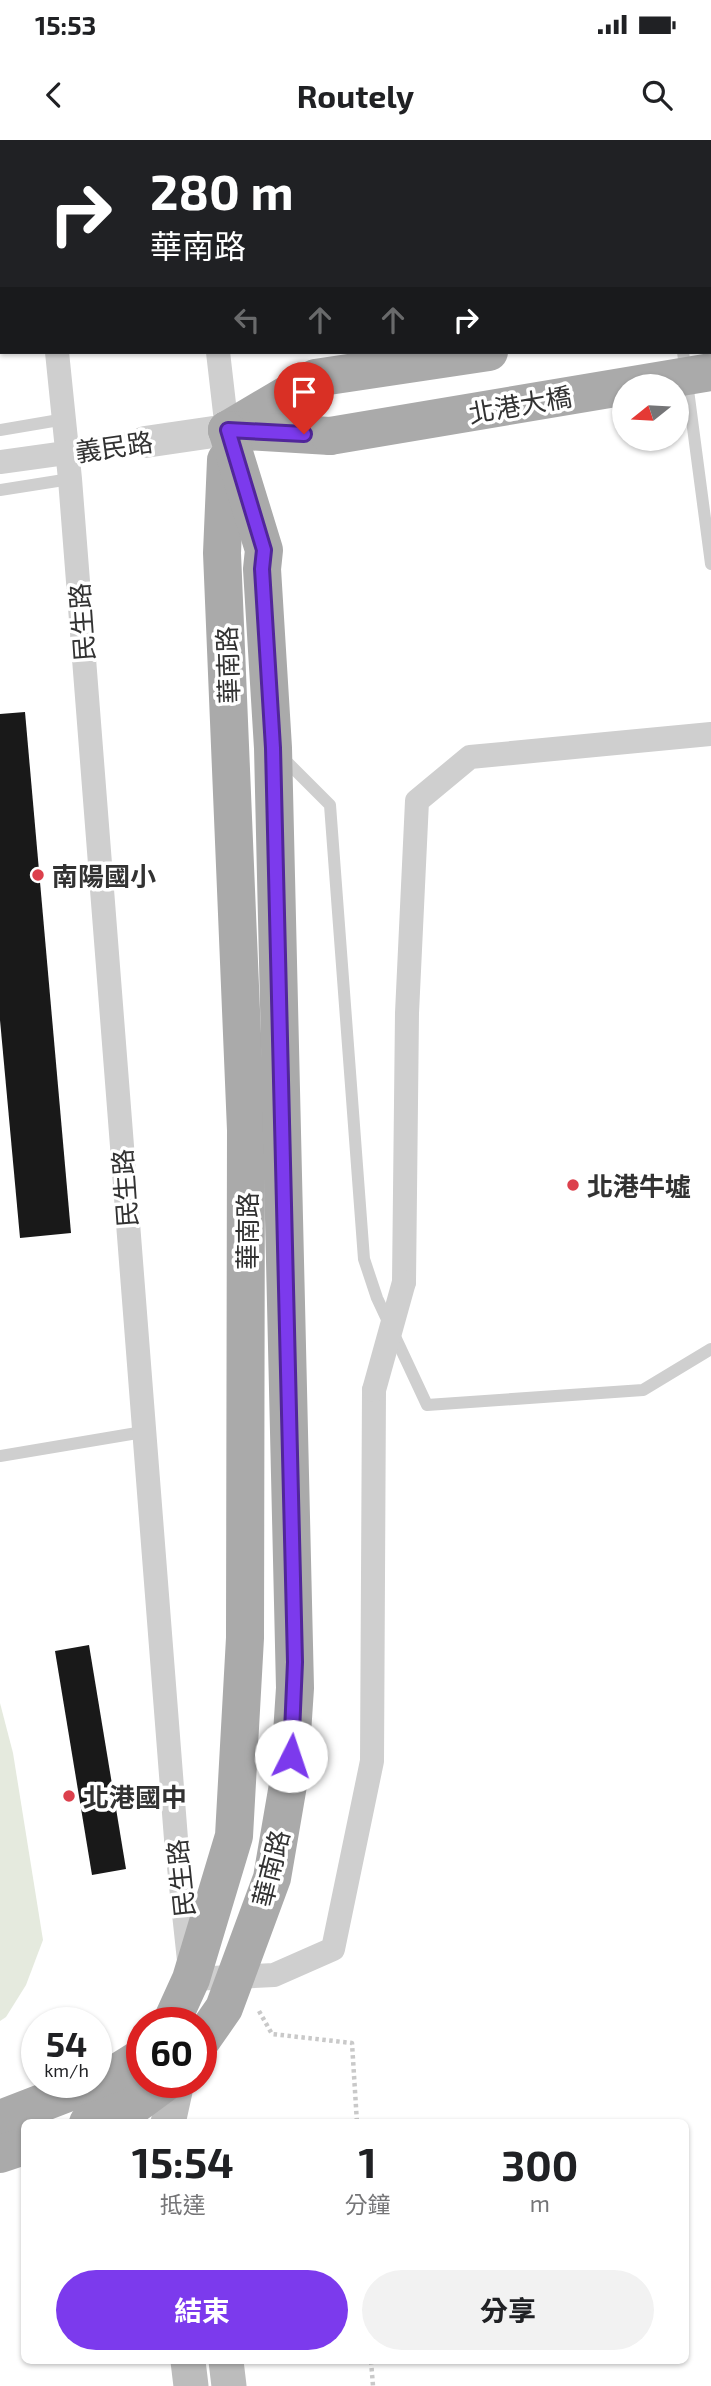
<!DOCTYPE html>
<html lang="zh-TW">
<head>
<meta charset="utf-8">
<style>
	:root { --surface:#fff; --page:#f2f2f2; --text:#202124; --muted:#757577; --accent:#7c3aed }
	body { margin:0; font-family:"Exo 2","Noto Sans TC",sans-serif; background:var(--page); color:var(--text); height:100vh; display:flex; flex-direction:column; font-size:26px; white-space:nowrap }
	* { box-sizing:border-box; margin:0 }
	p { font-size:23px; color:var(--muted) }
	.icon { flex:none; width:38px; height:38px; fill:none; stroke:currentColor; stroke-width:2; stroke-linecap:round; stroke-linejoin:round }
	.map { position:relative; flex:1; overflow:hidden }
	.panel { position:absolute; left:21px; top:1979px; width:668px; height:245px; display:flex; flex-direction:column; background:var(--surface); border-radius:10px; box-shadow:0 2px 5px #0004 }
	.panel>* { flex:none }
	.banner { position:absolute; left:0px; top:0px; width:712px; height:214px; box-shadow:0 2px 5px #0004; background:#202124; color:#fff; overflow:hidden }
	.needle { width:46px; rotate:252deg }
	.buttons { position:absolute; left:612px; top:234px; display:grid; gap:14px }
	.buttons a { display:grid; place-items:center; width:77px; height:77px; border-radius:50%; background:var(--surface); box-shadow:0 2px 5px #0004; font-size:35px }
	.speed { position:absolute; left:21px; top:1867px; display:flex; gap:14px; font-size:35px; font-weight:700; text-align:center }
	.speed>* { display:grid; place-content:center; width:91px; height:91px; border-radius:50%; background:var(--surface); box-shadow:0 2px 5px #0004; line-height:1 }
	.speed small { font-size:18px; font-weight:400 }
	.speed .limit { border:10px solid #d22; background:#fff; color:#111 }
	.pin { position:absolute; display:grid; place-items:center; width:60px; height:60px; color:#fff; margin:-72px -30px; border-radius:50% 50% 50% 0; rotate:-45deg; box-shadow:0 0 7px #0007 }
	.pin .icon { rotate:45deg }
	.me { position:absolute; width:77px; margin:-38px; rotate:4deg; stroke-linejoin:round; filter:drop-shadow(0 0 5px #0008) }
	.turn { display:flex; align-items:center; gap:24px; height:147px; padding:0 35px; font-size:32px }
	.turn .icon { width:91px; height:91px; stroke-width:2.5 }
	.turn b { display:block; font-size:49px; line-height:60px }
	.lanes { display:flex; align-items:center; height:66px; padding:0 35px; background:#0003; justify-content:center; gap:35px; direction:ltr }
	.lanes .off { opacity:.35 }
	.eta { display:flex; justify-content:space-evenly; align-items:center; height:119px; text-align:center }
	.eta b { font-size:42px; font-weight:700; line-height:49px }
	.cta { display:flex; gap:14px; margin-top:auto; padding:14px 35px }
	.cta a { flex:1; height:80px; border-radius:42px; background:var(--accent); color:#fff; font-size:28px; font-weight:700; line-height:80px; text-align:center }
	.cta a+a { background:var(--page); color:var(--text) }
	.status { display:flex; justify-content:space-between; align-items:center; height:49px; padding:0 35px; background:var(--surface); direction:ltr }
	.status svg { height:19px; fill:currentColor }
	header { display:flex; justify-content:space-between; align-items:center; height:91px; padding:0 35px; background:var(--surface); font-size:32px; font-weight:700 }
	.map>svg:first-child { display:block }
	.green { fill:#e5eade }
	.building { fill:#191919 }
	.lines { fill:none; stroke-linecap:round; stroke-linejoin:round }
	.path { stroke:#c9c9c9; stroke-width:4.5; stroke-dasharray:3.5 3.5; stroke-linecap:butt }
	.service { stroke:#cfcfcf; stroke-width:12 }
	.minor { stroke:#cfcfcf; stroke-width:24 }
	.tertiary { stroke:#cfcfcf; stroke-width:32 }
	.secondary { stroke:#bcbcbc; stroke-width:35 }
	.primary { stroke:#aaa; stroke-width:38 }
	.minor-bridge { stroke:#cfcfcf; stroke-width:24 }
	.primary-bridge { stroke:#aaa; stroke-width:38 }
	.route-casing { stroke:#51269a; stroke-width:18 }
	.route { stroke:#7c3aed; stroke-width:12 }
	.poi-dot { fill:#dc404c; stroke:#fff; stroke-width:2.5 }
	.labels { text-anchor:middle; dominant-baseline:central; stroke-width:7; stroke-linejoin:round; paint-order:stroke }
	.street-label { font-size:26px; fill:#323232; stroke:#fff }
	.poi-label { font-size:26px; font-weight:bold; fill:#323232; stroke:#fff; text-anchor:start }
</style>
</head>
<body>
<div class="status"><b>15:53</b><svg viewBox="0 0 49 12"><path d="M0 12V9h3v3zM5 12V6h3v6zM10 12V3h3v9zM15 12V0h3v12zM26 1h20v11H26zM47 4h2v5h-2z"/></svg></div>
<header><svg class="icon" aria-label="back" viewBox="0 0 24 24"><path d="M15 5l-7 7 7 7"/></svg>Routely<svg class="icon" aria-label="search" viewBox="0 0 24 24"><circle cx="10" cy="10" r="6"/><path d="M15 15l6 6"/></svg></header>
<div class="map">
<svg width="711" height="2246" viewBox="0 0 711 2246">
	<rect width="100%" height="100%" fill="#fff"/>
	<path class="green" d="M0 1563 13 1613 43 1800 26 1845 6 1877 0 1881Z"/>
	<g class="building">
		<path d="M25 572 71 1093 20 1098 0 880V574Z"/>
		<path d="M89 1505 126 1729 92 1735 55 1511Z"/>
	</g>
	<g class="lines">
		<g class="path">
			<path d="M259 1871 272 1894 352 1903 357 1983"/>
			<path d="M371 2221 373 2246"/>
		</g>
		<g class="service">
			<path d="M656 0V2"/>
			<path d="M683 212 711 424"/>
			<path d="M0 290 65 279"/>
			<path d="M0 350 70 339"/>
			<path d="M283 618 330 665 364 1119 377 1158 427 1265 643 1250 711 1209"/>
			<path d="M0 1316 143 1292"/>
		</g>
		<g class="minor">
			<path d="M33 0V2"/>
			<path d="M192 0V2"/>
			<path d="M57 212 70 339 176 1699 191 1839 274 1835 333 1809 372 1621 374 1250"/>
			<path d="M218 212 227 290"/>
			<path d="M404 1142 407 873 417 661 470 617 711 594"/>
		</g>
		<path class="tertiary" d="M145 302 227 290"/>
		<g class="secondary">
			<path d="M168 1983 177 1942"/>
			<path d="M188 2221 191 2246"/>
			<path d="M226 2221 229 2246"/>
		</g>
		<g class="primary">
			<path d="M710 178H711"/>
			<path d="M227 290 315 238 489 212"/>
			<path d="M227 290 330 296"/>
			<path d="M171 1883 191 1839 234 1696 245 1498 246 990 222 413 226 320"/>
			<path d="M201 1901 224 1868 272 1738 289 1639 295 1548 273 608 262 429 264 410 227 290"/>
			<path d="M96 1942 110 1937 142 1917"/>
			<path d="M0 1979 96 1942"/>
			<path d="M88 1983 132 1967 166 1942"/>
			<path d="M0 2014 24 2006"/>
		</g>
		<g class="minor-bridge">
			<path d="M0 322 145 302"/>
			<path d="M374 1250 404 1142"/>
		</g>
		<path class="primary-bridge" d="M330 296 711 232"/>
	</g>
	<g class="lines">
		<defs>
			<path id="route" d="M291 1616 295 1522 273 608 262 429 264 410 228 290 304 294"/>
		</defs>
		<use href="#route" class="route-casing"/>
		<use href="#route" class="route"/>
	</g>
	<g class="poi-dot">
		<circle cx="38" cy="735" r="7"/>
		<circle cx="573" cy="1045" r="7"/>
		<circle cx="69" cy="1656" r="7"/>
	</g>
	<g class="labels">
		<g class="street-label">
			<text transform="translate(520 264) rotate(-10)">北港大橋</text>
			<text transform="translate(114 306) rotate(-8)">義民路</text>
			<text transform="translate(81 482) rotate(-94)">民生路</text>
			<text transform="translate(227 525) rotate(-92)">華南路</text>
			<text transform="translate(124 1048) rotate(-94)">民生路</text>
			<text transform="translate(246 1091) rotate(-90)">華南路</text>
			<text transform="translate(270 1728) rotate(-76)">華南路</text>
			<text transform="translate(180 1738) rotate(-96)">民生路</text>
		</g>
		<g class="poi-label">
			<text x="52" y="735">南陽國小</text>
			<text x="587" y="1045">北港牛墟</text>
			<text x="83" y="1656">北港國中</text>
		</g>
	</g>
</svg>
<div class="buttons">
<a><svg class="needle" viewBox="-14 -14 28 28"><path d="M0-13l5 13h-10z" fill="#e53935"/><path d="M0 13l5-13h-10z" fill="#757577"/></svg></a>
</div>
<div class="speed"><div>54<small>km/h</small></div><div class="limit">60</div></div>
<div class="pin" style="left:304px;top:294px;background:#d93025"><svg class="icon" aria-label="arrive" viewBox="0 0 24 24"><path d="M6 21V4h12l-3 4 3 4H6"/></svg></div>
<svg class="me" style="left:291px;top:1616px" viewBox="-20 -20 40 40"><circle r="19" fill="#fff"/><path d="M0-13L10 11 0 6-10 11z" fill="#7c3aed"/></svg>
<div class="banner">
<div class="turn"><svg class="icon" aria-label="right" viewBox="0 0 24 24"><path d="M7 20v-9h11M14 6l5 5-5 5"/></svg><div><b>280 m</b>華南路</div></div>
<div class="lanes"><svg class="icon off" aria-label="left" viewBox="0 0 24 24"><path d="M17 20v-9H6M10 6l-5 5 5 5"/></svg><svg class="icon off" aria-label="ahead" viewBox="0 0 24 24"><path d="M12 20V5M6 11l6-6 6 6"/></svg><svg class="icon off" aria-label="ahead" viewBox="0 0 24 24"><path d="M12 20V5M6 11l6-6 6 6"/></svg><svg class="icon" aria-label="right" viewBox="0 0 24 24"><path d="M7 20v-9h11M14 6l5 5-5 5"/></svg></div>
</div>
<section class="panel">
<div class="eta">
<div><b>15:54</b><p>抵達</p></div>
<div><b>1</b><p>分鐘</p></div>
<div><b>300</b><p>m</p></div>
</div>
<div class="cta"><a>結束</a><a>分享</a></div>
</section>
</div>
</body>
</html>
